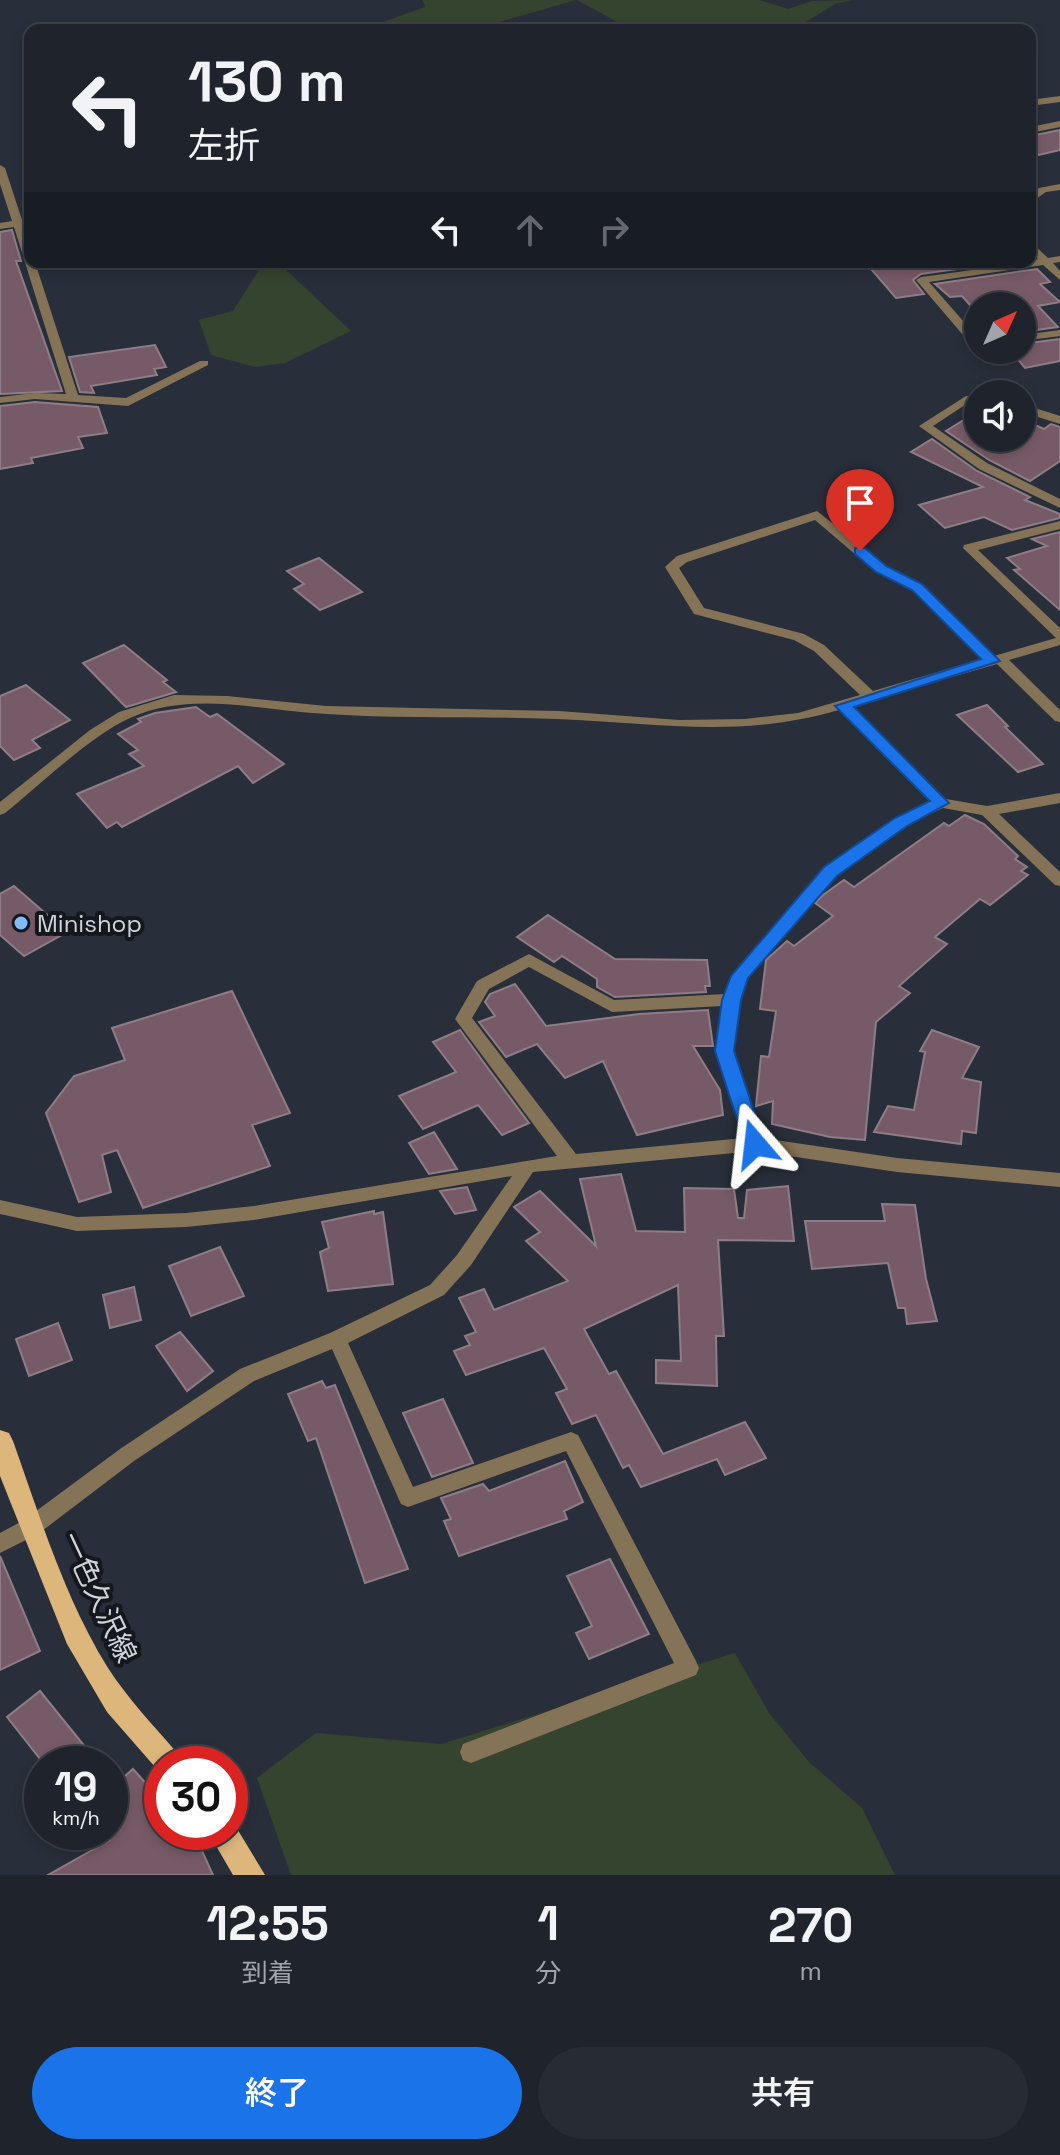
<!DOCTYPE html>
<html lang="ja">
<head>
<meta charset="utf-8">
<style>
	:root { --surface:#1e232c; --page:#262b34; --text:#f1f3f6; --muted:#a1a4a9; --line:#3c4048; --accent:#1a73e8 }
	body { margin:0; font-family:"Space Grotesk","Noto Sans JP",sans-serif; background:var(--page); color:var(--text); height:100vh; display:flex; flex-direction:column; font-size:30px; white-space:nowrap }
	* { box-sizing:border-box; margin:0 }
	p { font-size:26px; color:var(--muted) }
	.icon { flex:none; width:44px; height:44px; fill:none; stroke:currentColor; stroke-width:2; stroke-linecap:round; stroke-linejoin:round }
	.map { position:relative; height:1875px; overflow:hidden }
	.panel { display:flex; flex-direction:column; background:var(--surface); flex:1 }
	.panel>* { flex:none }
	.banner { position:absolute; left:24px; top:24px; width:1012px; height:244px; border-radius:16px; box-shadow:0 4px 12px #0003,0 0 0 2px var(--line); background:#1e232c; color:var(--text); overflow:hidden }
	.needle { width:52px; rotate:45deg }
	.fabs { position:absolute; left:964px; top:292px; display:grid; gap:16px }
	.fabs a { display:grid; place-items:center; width:72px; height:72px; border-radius:50%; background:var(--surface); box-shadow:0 4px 12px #0003,0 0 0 2px var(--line); font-size:40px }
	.speed { position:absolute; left:24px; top:1746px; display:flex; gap:16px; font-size:40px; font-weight:700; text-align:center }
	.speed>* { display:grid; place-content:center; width:104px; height:104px; border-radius:50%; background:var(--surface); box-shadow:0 4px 12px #0003,0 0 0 2px var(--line); line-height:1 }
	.speed small { font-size:20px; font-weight:400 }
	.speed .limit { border:12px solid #d22; background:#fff; color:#111 }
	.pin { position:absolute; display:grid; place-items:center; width:68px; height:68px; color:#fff; margin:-82px -34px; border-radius:50% 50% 50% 0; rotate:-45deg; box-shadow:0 0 8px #0007 }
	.pin .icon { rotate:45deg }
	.me { position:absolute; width:88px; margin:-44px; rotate:343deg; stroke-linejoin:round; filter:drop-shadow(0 0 6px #0008) }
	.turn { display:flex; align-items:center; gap:28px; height:168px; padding:0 32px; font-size:36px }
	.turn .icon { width:104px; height:104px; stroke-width:2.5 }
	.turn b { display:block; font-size:56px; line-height:68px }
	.lanes { display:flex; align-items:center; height:76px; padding:0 32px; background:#0003; justify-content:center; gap:40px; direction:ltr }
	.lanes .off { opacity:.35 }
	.eta { display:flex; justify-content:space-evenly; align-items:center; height:136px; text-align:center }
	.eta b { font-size:48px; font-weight:600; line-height:56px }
	.cta { display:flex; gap:16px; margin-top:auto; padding:16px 32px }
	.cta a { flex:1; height:92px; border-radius:48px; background:var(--accent); color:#fff; font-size:32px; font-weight:600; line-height:92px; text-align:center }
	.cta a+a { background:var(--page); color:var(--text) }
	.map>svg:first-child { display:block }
	.green { fill:#35442e }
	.building { fill:#775a67; stroke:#8e7d84; stroke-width:2 }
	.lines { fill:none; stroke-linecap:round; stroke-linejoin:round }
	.street { fill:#857357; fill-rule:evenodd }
	.primary { fill:#ddb67c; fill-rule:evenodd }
	.route { fill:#1a73e8; stroke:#114b97; stroke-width:2 }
	.poi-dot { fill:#7fbdfa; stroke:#14171c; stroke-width:3 }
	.labels { text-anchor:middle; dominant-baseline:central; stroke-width:8; stroke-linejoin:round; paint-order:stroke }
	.poi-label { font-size:24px; fill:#d0d5dc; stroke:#14171c; text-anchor:start }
	.near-street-label { font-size:28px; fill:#d0d5dc; stroke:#14171c }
</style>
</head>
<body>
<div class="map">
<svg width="1060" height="1875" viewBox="0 0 1060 1875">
	<rect width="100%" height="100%" fill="#282f3a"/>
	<g class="green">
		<path d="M423 0H576L472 30H373L372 26 425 7Z"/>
		<path d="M577 0H760L788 9 812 1 852 0 835 4 793 30H632Z"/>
		<path d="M264 262H290L285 269 351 331 285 363 255 367 211 355 199 320 233 311Z"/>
		<path d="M735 1653 769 1713 809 1762 862 1808 895 1875H291L257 1778 316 1733 441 1744Z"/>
	</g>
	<g class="building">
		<path d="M1060 130V150L1030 157V136Z"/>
		<path d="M12 230 21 261H16L62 391 0 394V232Z"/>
		<path d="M865 262H1008L921 274 913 280 924 294 896 298Z"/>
		<path d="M1037 269 1050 282 1040 284 1060 302 1038 306 1058 327 1022 332V306H978V314L962 296 950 297 935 284Z"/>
		<path d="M1060 339V361L1025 368 1010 350H1022V344Z"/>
		<path d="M155 345 166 367 154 369 157 375 91 386 94 393 80 392 69 357Z"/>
		<path d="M35 402 98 407 107 433 78 437 83 448 31 458 33 463 0 469V406Z"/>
		<path d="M978 411V438H1022V419L1044 429 1051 424 1060 427V461L1030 481 989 460 946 431Z"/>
		<path d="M932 439 977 471 1030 497 1025 500 1060 514V518L1012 530 984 517 945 528 919 505 983 487 911 452Z"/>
		<path d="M1060 532V610L1014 570 1020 569 1007 558 1047 546 1032 539Z"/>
		<path d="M319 558 362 592 320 610 294 589 304 584 287 571Z"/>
		<path d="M124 645 167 680 163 682 176 692 126 707 83 663Z"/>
		<path d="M26 685 70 720 32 740 40 748 14 760 0 746V696Z"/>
		<path d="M987 705 1008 726 1005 727 1043 764 1018 772 957 715Z"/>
		<path d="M196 707 210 717 217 714 284 764 253 783 238 766 122 827 117 822 107 828 77 794 144 766 129 754 138 750 118 734 141 722 138 719 155 713Z"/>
		<path d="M965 815 984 824 1018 856 1015 859 1027 867 1021 871 1028 875 990 905 980 899 935 937 947 944 899 986 910 993 876 1022 865 1140 830 1137 772 1124 773 1101 756 1106 761 1056 769 1057 776 1011 760 1009 766 960 787 941 794 946 833 916 815 903 823 895 844 880 854 887 944 823 949 826Z"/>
		<path d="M14 886 67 932 24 956 0 935V894Z"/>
		<path d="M548 915 615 959 707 960 710 986H705L706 992 615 997 597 987V979L562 956 554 962 517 937Z"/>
		<path d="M515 984 546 1026 639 1014 708 1010 713 1046H693L720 1090 723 1115 637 1135 603 1061 565 1078 537 1044 506 1057 479 1022 495 1016 485 1002 490 994Z"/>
		<path d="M232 991 290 1113 252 1125 270 1166 143 1208 117 1150 102 1155 111 1192 79 1202 46 1113 74 1076 125 1060 112 1028Z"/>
		<path d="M460 1030 490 1071 529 1123 502 1135 478 1105 423 1129 399 1096 456 1072 433 1042Z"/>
		<path d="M932 1030 979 1047 962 1078 981 1082 976 1133 962 1131 961 1144 874 1132 888 1106 914 1110 925 1052 920 1051Z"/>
		<path d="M434 1132 457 1169 429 1174 409 1143Z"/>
		<path d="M621 1174 636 1231 685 1232 684 1188 734 1189 738 1218H744L747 1190 788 1186 794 1241 718 1240 724 1336H716L717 1386 656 1383V1360L681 1361 678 1285 584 1329 609 1374 616 1371 663 1454 745 1422 766 1458 725 1475 717 1459 641 1487 629 1465 623 1468 596 1415 572 1424 556 1393 567 1389 544 1348 466 1375 454 1351 470 1345 465 1336 476 1332 459 1298 484 1289 494 1310 568 1281 526 1241 540 1232 514 1207 540 1191 596 1246 580 1179Z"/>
		<path d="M467 1187 476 1210 455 1214 440 1191Z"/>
		<path d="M882 1204 915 1205 926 1279 937 1321 907 1324 905 1308H898L888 1263 812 1269 805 1221H885Z"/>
		<path d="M374 1211V1214L383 1212 393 1284 328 1291 320 1252 329 1248 322 1222Z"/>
		<path d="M220 1247 244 1296 191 1316 169 1266Z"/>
		<path d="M134 1287 141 1320 110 1328 103 1295Z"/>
		<path d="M58 1323 72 1360 29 1376 16 1339Z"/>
		<path d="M180 1332 213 1371 187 1391 156 1346Z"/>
		<path d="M322 1381 326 1388 335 1385 408 1569 365 1583 316 1438 308 1441 288 1394Z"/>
		<path d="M443 1399 473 1463 432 1477 403 1413Z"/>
		<path d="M565 1461 583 1502 564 1511 567 1519 459 1556 444 1521 451 1519 441 1498 483 1484 489 1491Z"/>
		<path d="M0 1556 40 1651 0 1670Z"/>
		<path d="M610 1559 649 1634 589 1659 576 1633 592 1626 567 1576Z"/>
		<path d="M40 1691 99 1764H44L7 1717Z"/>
		<path d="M133 1769 162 1801V1832H168L181 1846 196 1838 213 1875H48L110 1840V1789Z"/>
	</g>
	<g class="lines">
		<g class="street">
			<path d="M1060 96V102L1030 106V100Z"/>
			<path d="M1060 121V127L1030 133V127Z"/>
			<path d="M0 165 5 168 22 220 30 219V225L23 226 30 246V262H35L78 395 126 398 200 361H208V365L128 406 35 399 0 403V397L35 393 66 394 14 227 0 229V223L12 221 0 184Z"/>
			<path d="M1060 184V190L1046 192 1030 203V195L1039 188Z"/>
			<path d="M1030 241 1048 258 1060 256V262L1053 263 1060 271V280L1043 265 929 282 978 338V344L969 342 916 280 921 277 1030 262 1038 259 1030 250Z"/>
			<path d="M1060 330V336L1022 341V335Z"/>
			<path d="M966 396 978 397V405L968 403 933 426 987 463 1060 499V508L979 469 919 426Z"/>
			<path d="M1022 404 1060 416V424L1022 412Z"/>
			<path d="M817 511 886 566 922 584 994 656 1056 638 963 548 964 545 1060 521V529L978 550 1060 628V645L1009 660 1060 710V722L1055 721 997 664 851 706 946 799 987 806 1060 793V803L999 814 1060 872V886L1055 885 982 815 943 808 906 825 835 876 747 978 739 1000 732 1051 762 1138 897 1158 1060 1173V1187L897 1172 755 1151 533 1172 471 1265 444 1295 348 1343 413 1487 571 1432 578 1435 696 1661 699 1668 696 1675 471 1763 463 1760 460 1752 463 1744 674 1663 566 1451 408 1507 401 1504 332 1349 254 1381 134 1461 38 1534 0 1553V1533L24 1520 120 1449 240 1369 330 1333 430 1285 457 1255 512 1176 254 1220 186 1227 77 1231 0 1214V1200L77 1217 186 1213 254 1206 557 1156 455 1019 477 981 529 954 614 1000 725 994 734 972 825 868 896 819 931 802 839 710C739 739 658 723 557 719 480 716 403 719 327 714 261 711 193 690 130 718 91 735 39 786 5 813L0 815V802L90 730 119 712 174 695 227 696 326 706 559 711 679 720 745 719 798 713 860 695 814 651 794 640 694 614 665 567 677 556ZM815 520 876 572 912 590 982 659 873 691 824 645 804 634 704 608 679 568 687 562ZM529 967 612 1012 722 1006 716 1051 744 1138 576 1154 472 1018 489 989Z"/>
		</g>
		<g class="primary">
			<path d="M0 1430 9 1433 13 1441C40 1517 65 1599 108 1668 128 1699 154 1726 178 1754L182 1764H162V1775L107 1712 67 1644 0 1476Z"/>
			<path d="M230 1820 233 1822 265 1875H233L208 1832H230Z"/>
		</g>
	</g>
	<path class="route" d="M855 548H865L886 566 922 584 1000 661 854 707 949 803 907 826 837 876 748 978 741 1000 734 1051 765 1144 755 1151 745 1144 715 1051 722 1000 731 976 824 867 895 818 930 801 835 706 981 659 912 590 876 572 855 554Z"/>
	<circle class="poi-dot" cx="21" cy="923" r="8"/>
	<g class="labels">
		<g class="poi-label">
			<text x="37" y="923">Minishop</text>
		</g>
		<g class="near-street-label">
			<text transform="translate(99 1597) rotate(65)">一色久沢線</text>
		</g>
	</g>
</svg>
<div class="fabs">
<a><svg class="needle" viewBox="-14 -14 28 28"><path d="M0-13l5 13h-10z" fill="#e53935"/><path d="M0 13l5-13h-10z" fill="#a1a4a9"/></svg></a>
<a><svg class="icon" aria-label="sound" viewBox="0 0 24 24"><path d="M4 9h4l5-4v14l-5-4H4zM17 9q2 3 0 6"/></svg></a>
</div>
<div class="speed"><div>19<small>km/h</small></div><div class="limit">30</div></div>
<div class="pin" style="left:860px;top:551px;background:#d93025"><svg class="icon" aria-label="arrive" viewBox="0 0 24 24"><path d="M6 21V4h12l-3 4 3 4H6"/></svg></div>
<svg class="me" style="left:755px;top:1144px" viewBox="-20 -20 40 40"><path d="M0-17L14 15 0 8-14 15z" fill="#1a73e8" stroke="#fff" stroke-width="4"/></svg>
<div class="banner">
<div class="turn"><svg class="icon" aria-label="left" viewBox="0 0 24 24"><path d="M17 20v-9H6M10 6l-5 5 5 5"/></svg><div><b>130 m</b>左折</div></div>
<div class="lanes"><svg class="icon" aria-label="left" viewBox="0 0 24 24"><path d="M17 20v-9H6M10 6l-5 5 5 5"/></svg><svg class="icon off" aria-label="ahead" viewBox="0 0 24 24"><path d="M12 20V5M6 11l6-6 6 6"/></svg><svg class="icon off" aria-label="right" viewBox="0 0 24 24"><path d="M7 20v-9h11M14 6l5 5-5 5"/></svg></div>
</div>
</div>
<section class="panel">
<div class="eta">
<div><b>12:55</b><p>到着</p></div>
<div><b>1</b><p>分</p></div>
<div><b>270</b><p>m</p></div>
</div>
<div class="cta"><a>終了</a><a>共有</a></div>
</section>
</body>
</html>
